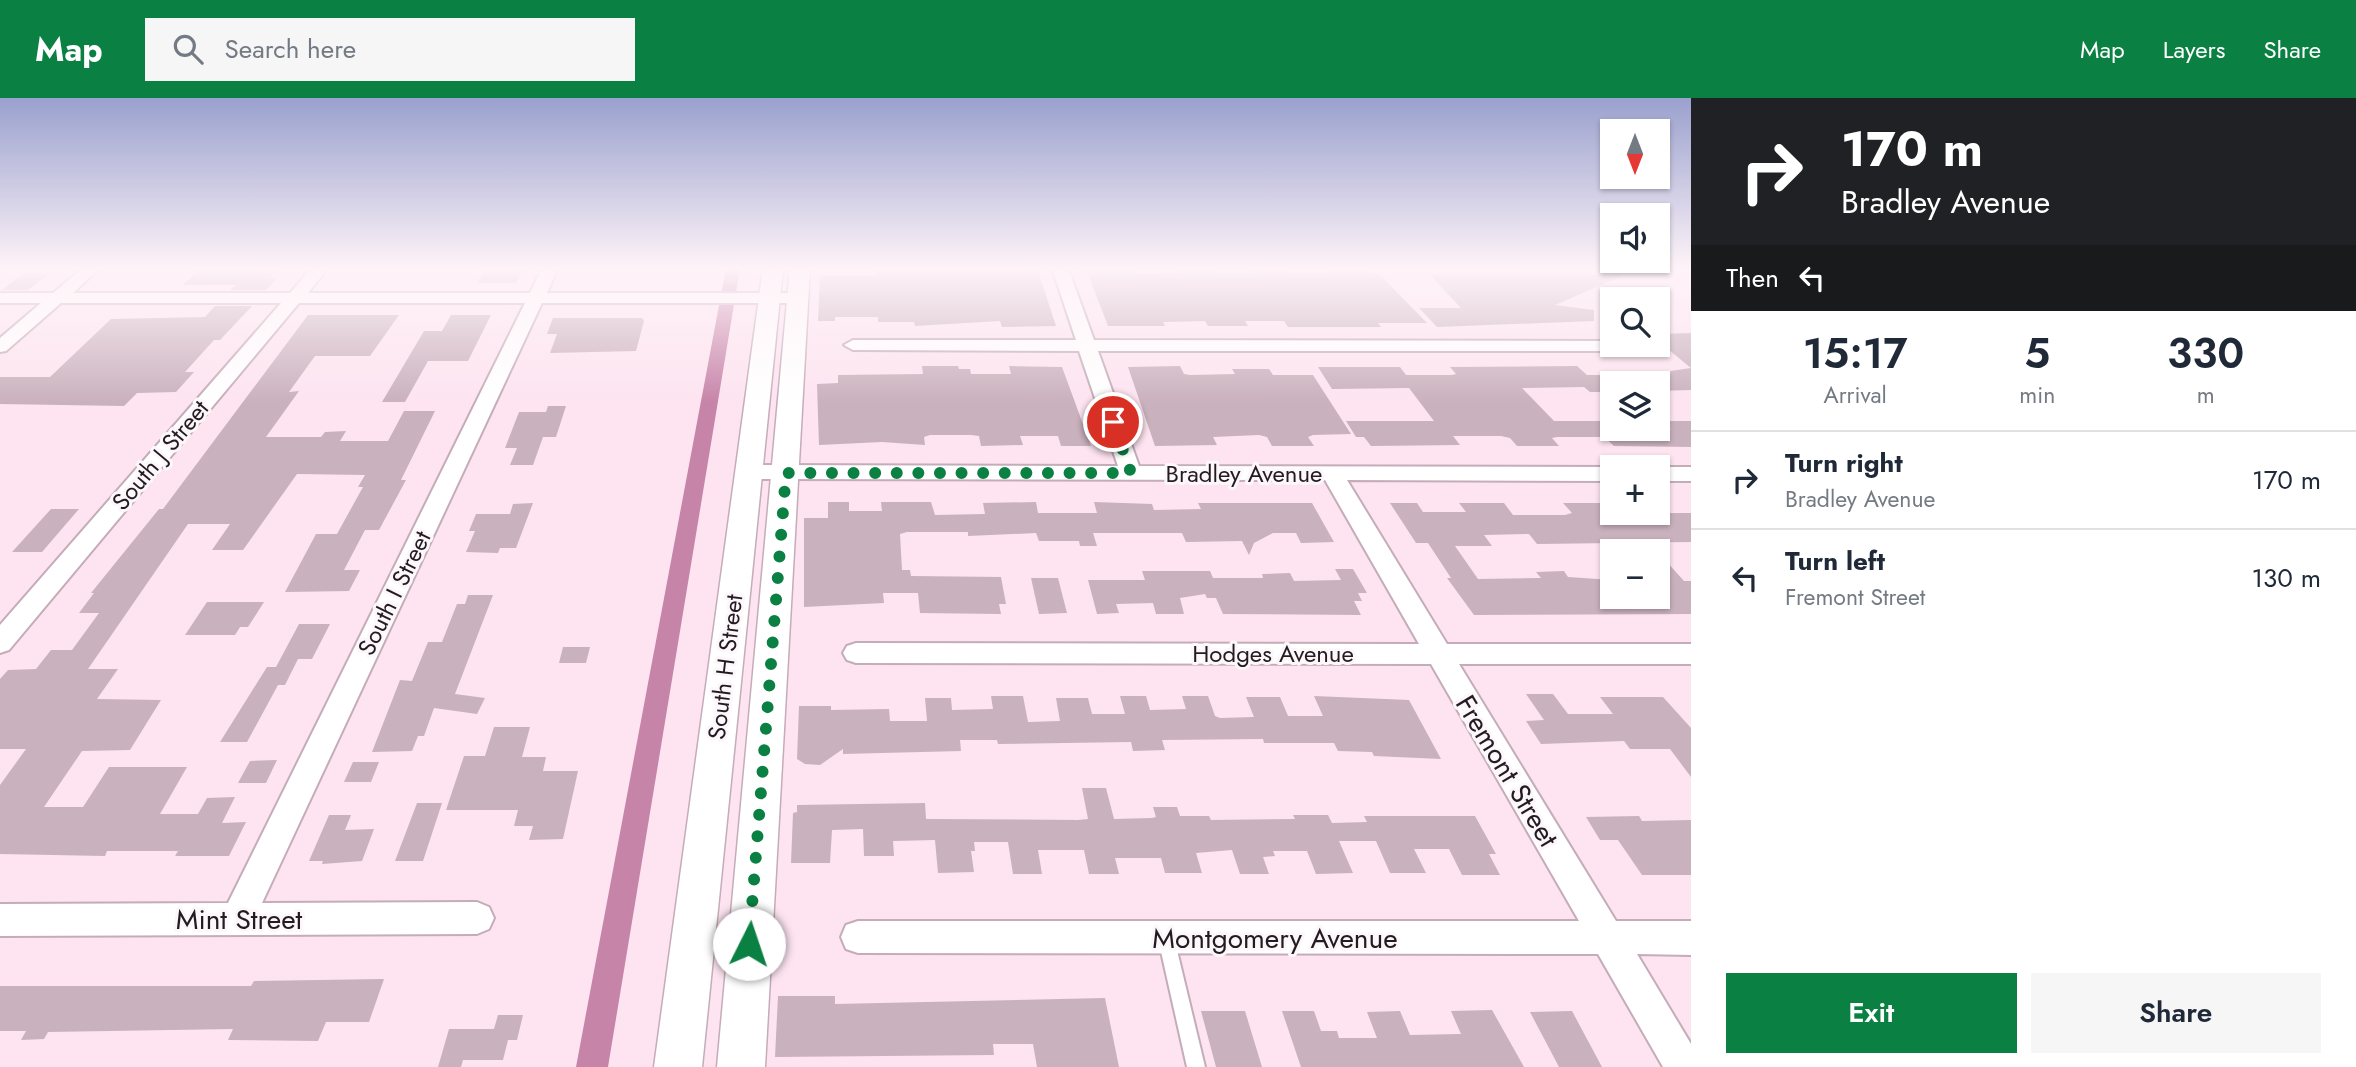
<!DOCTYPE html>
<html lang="en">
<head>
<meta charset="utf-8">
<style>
	:root { --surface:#fff; --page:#f6f6f7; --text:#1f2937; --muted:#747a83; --line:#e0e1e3; --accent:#0b8043 }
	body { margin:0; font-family:Jost,sans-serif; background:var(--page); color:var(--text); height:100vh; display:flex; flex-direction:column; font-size:26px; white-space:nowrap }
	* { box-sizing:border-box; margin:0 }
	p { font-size:23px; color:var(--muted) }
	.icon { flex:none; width:38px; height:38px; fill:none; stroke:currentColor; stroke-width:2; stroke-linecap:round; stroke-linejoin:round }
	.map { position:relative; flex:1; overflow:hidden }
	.details { display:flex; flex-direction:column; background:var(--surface); width:665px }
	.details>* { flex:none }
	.banner { background:#202124; color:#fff; overflow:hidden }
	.needle { width:46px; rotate:180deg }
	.buttons { position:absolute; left:1600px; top:21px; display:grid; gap:14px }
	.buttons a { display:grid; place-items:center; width:70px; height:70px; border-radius:0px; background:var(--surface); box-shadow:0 2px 5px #0004; font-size:35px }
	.pin { position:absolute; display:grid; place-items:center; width:60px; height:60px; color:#fff; margin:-30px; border:4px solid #fff; border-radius:50%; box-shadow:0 2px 7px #0007 }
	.me { position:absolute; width:77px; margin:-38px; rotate:4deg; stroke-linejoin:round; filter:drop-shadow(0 0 5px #0008) }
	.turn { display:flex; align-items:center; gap:24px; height:147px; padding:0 35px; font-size:32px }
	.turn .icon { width:91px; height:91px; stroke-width:2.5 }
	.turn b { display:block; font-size:49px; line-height:60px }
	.then { display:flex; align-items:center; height:66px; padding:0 35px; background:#0003; gap:14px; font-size:26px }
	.eta { display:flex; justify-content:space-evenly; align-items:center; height:119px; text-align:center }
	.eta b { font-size:42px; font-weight:600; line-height:49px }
	.primary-button { display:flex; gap:14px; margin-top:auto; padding:14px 35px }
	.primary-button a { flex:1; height:80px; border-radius:0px; background:var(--accent); color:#fff; font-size:28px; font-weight:600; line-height:80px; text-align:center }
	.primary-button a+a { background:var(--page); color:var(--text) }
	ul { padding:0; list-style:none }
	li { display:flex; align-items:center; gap:21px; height:98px; padding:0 35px; border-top:2px solid var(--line) }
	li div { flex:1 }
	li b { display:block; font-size:26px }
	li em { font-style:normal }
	header { display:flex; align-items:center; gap:42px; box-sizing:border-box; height:98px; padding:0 35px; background:var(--accent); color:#fff }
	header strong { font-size:33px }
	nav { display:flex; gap:38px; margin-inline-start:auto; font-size:24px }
	.search { width:490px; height:63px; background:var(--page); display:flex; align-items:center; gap:18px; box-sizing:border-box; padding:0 24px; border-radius:0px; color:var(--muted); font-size:26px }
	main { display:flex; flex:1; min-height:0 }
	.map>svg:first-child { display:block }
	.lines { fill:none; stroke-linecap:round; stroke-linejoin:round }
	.canal { fill:#c684a8; fill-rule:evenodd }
	.building { fill:#c9b1bd }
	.service-casing { stroke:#c4acb8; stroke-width:4 }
	.minor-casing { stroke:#c4acb8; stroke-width:4 }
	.tertiary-casing { stroke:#c4acb8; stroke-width:3 }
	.service { fill:#fff; fill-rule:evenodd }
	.minor { fill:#fff; fill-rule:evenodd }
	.tertiary { fill:#fff; fill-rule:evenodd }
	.route { stroke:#0b8043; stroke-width:12; stroke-dasharray:0 21.6 }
	.labels { text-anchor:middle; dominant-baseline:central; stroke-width:6; stroke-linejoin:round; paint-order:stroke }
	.street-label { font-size:24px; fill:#241b20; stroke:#fcf7fa }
	.near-street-label { font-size:28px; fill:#241b20; stroke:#fcf7fa }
</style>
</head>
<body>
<header>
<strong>Map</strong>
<div class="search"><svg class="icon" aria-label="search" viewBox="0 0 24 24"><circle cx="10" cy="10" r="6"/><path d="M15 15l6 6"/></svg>Search here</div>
<nav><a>Map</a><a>Layers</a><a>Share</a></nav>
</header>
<main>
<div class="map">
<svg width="1691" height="969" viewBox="0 0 1691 969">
	<rect width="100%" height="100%" fill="#fde4f0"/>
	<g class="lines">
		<path class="canal" d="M726 170H740L608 969H576Z"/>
	</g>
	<g class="building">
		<path d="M201 170H279L270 180H277L266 192H230L236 187H183Z"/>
		<path d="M486 170H524L516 185H477Z"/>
		<path d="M914 170H945L946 174 1037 170 1056 228 1002 229 1000 223 915 228 914 224H878V219H835V223H818L820 178H876V173H914Z"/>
		<path d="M1134 170 1137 176 1182 175 1179 171 1210 170 1213 175H1255L1252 171 1286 170 1289 175H1331L1328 171H1362L1366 175H1378L1427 225H1378L1381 229H1288L1284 223H1245L1248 228H1208L1205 223 1163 224 1165 228H1108L1086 171Z"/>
		<path d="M24 175H50L28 192H2Z"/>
		<path d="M1430 177H1624L1555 207 1594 212V223L1437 229 1419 210H1461Z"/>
		<path d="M215 208H252L220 242H214L185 274H194L176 294 137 295 124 308 0 306V279H50L111 221 205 219Z"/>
		<path d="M308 217H399L370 258H315L289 294 299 293 266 339H321L325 334 346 333 340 343H388L404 313H435L401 382H406L379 432H365L344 472H360L349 493 285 494 316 436H337L363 389H358L365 377 297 376 243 452H212L230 426H188L88 571H118L97 601 161 602 130 652 82 653 44 709H83L109 669H187L160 716H198L207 700 235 699 222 725 246 724 229 758H175L178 753H107L105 758 0 756V687L26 651H0V581L8 572 36 571 51 552H72L99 515H79L94 495H91L159 411H163Z"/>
		<path d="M451 217H491L468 263H428L405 304H382L424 233H442Z"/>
		<path d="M553 220H642L644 223 636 253 550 255 557 236H547Z"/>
		<path d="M1691 235V270L1657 242V236Z"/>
		<path d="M922 268H958L959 271H970L971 276H1011L1009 268 1062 269 1091 348H1061L1058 338H1020L1023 347 981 348 979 338 971 337H930L924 339 925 347 882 344 819 347 817 286 838 285V277L923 276Z"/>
		<path d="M1180 268 1184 276 1190 277 1235 276 1232 271H1269L1273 277H1313L1351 336 1313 337 1308 339 1314 348H1272L1267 339 1259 337 1213 339 1217 347 1155 348 1128 269Z"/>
		<path d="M1577 268 1587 277H1612V294H1590L1584 289 1522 290 1554 323H1604L1612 331H1671L1663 323H1691V349L1614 348 1604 339H1557L1552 340 1559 348H1517L1510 340 1501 338H1453L1460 347 1371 348 1364 339H1356L1346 323H1434L1409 290 1332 291 1318 269H1400L1406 277H1452L1456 276 1450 269Z"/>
		<path d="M1691 270V292L1657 293V275Z"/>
		<path d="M548 308H566L556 339H543L533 367H510L517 350H505L519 314H546Z"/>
		<path d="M828 404H849V413H882L881 404H931L935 417 985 416 983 405 1036 404 1038 415H1097L1094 404 1152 406 1154 412 1201 411 1198 405H1312L1334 444 1301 445 1296 435H1273L1254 445 1249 457 1242 443 1186 444 1182 435H1093L1097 448H1080L1079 443H1039L1036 435 968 438V434H907L900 436 902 472H910L911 478 1001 479 1006 506H999L1001 516 920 515 918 495H883L884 505 804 509V420H828Z"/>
		<path d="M533 405 516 450H500L498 455 466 454 475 433H469L476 416H510L513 406Z"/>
		<path d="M1390 405H1417L1423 414H1466L1459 405H1504L1513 417H1565L1572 415 1563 405H1608L1612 415H1691V444L1537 446 1529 436 1484 437 1492 448H1455L1478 481 1541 480 1536 474 1564 473 1568 479 1612 482V499H1657V453L1684 483H1691V516L1474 517 1447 480H1451L1428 445H1416Z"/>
		<path d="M51 411H79L42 454H12Z"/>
		<path d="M1335 471H1353L1367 495H1358L1362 503H1354L1361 517 1223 516 1216 500H1207L1205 496 1180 500 1184 516H1156L1153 505 1116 506 1119 515 1097 516 1088 482H1145L1142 473H1210L1213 480H1263L1262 476 1290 475 1294 483 1341 482Z"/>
		<path d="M1031 480H1058L1067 515 1039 516Z"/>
		<path d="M468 497H493L455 596 485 600 477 616 434 610 424 638H418L412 653 372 654 400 582 412 583 428 544H442L457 506H465Z"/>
		<path d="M207 504H264L248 529H240L235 537H185Z"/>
		<path d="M299 526H330L312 561H298L285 587H278L247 644H220L267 569H276Z"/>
		<path d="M563 549H590L586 565H559Z"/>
		<path d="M1526 596H1553L1568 616H1613L1600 599H1663L1691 630V679L1670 651H1630L1624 643 1541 646 1526 623 1544 622Z"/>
		<path d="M991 598H1023L1028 624 1060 623 1056 600H1088L1092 616H1125L1120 598H1146L1150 612 1186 611 1182 598H1208L1215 618 1220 620 1254 619 1246 599H1280L1288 618H1323L1314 598 1409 602 1441 661 1374 658 1372 654 1338 653 1334 645H1264L1263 641 1162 642 1165 652 1133 653 1131 644 998 646 997 642H960L961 653 843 656V651L820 667 805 666 797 661 799 608H831V612L889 611 890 623H927L925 600H951L952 612 993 611Z"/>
		<path d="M494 629H530L522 659H546L543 673H578L563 741 529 742 533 728H514L518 712H446L464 658H485Z"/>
		<path d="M277 662 266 685H238L250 663Z"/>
		<path d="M353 664H379L371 684H344Z"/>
		<path d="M1082 690H1106L1114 721 1152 720 1156 719 1153 709H1177L1180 718H1209L1211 722 1295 721 1293 717H1328L1332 725 1367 724 1364 718H1475L1496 756H1489L1500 777H1462L1449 751H1414L1426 775H1390L1376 743H1339L1353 775 1316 776 1307 753H1273L1275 758 1263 759 1269 776H1240L1232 752 1196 755 1202 775H1165L1161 760H1115L1119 776H1089L1084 752H1038L1042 776H1013L1008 744H974L975 753H971L974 774 938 775 935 742 893 743 894 758H864L863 731 832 732 830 765H791L793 715 797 714V707L925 705 926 721 1078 722 1088 721Z"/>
		<path d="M417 705H442L423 763H395Z"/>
		<path d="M329 717H351L345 732 374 731 362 763 322 766 323 763H309Z"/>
		<path d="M1639 718 1642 723 1691 722V777H1642L1618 742H1600L1586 719Z"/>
		<path d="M384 881 369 924H326L318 943 228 942 233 931 48 934 44 941 21 942 26 933H0V888H251L254 883Z"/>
		<path d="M778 898H835V906L1105 900 1119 969H1037L1033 946H993L994 957 775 959Z"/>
		<path d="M1492 912 1524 969H1301L1282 913H1314L1321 933H1337L1339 940H1377L1367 914 1400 913 1410 937 1461 936 1451 913Z"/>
		<path d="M1201 913H1245L1262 969H1216Z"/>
		<path d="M1572 913 1602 969H1559L1530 914Z"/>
		<path d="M498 917H523L517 942H508L503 962H463L461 969H438L449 931H494Z"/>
	</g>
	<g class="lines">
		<defs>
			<path id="service" d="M1166 832 1172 834 1174 840 1205 969H1187L1158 840 1160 834Z"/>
			<g id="minor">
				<path d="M83 170H100L73 195H290L312 170H328L308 195H530L542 170H558L547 195H799L808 200 799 205H542L262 805 477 804 489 809 494 820 489 831 477 836 0 838V806L228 805 525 205H299L9 552 0 555V527L281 205H61L6 253 0 254V240L41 205H0V195H53Z"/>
				<path d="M1052 170H1068L1094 242 1612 243V247H1621L1619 252 1613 253H1098L1139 368 1612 369V383L1347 382 1447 546H1691V566H1459L1616 823H1691V857L1637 856 1691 946V969H1663L1598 856 858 855 846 851 841 839 846 827 858 823H1579L1431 566 856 565 847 562 843 555 847 548 856 545 1419 546 1325 382 750 381 739 374 750 367 1118 368 1079 253 853 252 844 247 853 242H1076Z"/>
				<rect x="1657" y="369" width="34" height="14"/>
			</g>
			<g id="tertiary">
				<path d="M763 170H783L702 969H654Z"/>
				<path d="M790 170H810L765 969H717Z"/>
			</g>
		</defs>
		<use href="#service" class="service-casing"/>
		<use href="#minor" class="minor-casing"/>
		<use href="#tertiary" class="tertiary-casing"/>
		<use href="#service" class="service"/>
		<use href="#minor" class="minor"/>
		<use href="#tertiary" class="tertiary"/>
	</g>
	<linearGradient id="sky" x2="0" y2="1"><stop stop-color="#9aa1ce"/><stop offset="0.56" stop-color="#fef3f8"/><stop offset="1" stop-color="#fef3f8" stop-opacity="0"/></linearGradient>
	<rect width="1691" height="305" fill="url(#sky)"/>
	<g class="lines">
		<path class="route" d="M749 846 786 375H1131L1113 324"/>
	</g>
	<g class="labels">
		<g class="street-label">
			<text transform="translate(160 357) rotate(-50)">South J Street</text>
			<text x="1244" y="375">Bradley Avenue</text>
			<text transform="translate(394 495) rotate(-64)">South I Street</text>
			<text x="1273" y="555">Hodges Avenue</text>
			<text transform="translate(725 569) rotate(-83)">South H Street</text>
		</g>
		<g class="near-street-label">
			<text transform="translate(1507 673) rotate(59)">Fremont Street</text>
			<text x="239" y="821">Mint Street</text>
			<text x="1275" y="840">Montgomery Avenue</text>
		</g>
	</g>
</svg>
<div class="buttons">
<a><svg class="needle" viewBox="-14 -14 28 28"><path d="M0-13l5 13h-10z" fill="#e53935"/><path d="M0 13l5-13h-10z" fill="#747a83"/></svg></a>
<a><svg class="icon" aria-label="sound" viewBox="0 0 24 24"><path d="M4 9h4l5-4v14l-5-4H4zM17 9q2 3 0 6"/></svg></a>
<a><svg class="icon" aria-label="search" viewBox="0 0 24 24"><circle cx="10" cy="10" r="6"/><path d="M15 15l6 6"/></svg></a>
<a><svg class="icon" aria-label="layers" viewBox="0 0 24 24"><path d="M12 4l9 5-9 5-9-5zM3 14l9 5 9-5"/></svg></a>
<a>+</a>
<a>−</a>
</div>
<div class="pin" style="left:1113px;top:324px;background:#d93025"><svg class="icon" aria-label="arrive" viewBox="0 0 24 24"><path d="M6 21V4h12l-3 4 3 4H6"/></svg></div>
<svg class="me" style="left:749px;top:846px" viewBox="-20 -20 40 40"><circle r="19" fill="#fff"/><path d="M0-13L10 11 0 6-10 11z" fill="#0b8043"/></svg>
</div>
<section class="details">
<div class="banner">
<div class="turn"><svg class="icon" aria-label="right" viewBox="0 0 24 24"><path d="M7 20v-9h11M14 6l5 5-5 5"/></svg><div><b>170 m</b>Bradley Avenue</div></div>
<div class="then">Then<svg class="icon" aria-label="left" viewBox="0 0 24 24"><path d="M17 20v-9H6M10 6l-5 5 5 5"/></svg></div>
</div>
<div class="eta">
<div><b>15:17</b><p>Arrival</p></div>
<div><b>5</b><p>min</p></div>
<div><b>330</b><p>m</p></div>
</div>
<ul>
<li><svg class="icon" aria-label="right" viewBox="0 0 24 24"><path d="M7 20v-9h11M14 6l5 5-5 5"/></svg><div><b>Turn right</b><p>Bradley Avenue</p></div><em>170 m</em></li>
<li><svg class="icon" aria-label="left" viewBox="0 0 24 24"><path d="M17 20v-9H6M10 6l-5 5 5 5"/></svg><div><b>Turn left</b><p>Fremont Street</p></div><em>130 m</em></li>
</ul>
<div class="primary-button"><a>Exit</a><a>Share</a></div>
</section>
</main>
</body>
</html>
